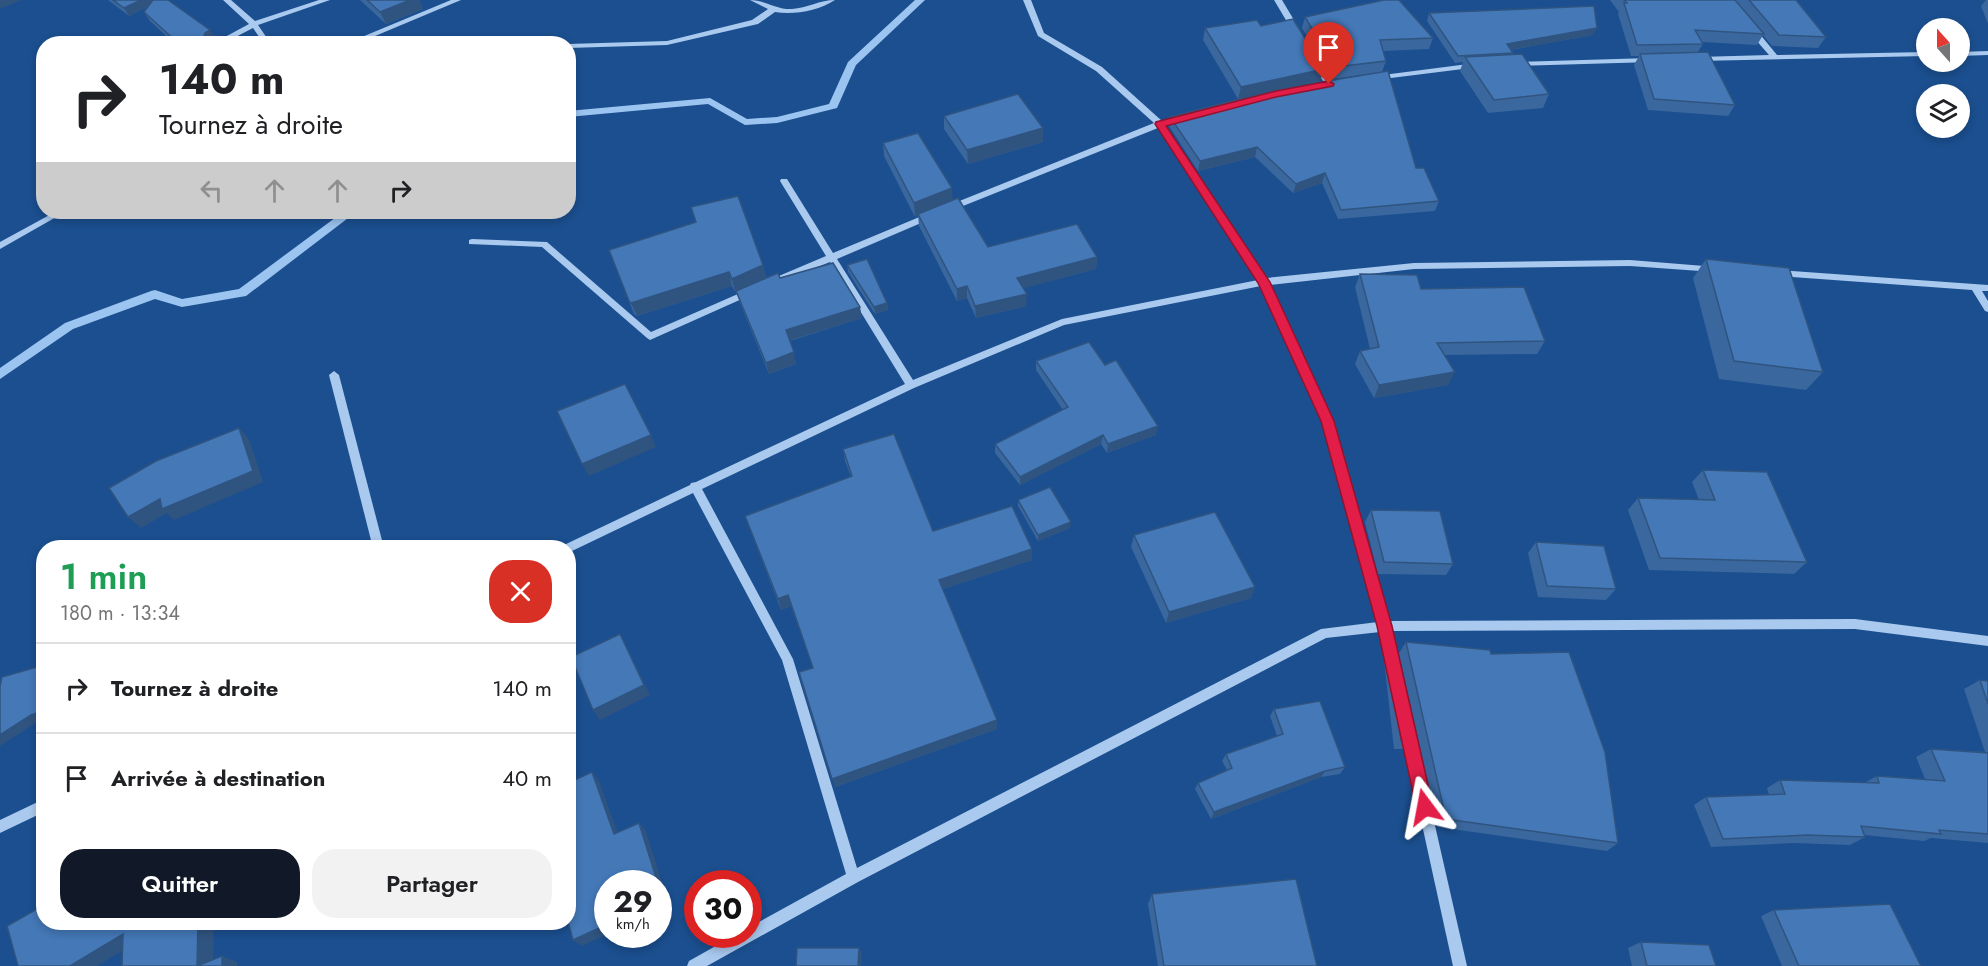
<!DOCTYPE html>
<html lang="fr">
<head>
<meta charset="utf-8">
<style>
	:root { --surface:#fff; --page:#f2f2f2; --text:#202124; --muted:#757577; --line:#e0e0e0; --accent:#111827 }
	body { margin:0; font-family:Jost,sans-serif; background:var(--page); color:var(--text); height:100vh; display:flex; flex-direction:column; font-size:22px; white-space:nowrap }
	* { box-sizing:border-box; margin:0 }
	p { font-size:20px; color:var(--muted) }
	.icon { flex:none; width:33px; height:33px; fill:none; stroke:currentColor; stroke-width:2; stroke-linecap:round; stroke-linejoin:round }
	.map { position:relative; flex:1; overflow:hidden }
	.panel { position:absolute; left:36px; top:540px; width:540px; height:390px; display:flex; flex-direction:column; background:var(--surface); border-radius:24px; box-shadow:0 3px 9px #0003 }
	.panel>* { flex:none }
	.hud { position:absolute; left:36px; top:36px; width:540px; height:183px; border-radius:24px; box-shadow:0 3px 9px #0003; background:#fff; color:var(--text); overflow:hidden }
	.needle { width:39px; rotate:339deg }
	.buttons { position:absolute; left:1916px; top:18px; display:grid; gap:12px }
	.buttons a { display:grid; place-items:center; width:54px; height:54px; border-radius:50%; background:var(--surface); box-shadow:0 3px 9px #0003; font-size:30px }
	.speed { position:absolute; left:594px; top:870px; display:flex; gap:12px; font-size:30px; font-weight:700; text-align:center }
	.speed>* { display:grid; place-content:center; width:78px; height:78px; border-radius:50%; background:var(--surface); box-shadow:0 3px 9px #0003; line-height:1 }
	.speed small { font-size:15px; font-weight:400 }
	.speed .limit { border:9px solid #d22; background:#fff; color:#111 }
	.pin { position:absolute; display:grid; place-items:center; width:51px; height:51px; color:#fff; margin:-62px -26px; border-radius:50% 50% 50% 0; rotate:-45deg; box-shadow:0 0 6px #0007 }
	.pin .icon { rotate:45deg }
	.me { position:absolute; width:66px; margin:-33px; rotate:347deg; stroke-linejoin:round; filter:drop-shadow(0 0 4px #0008) }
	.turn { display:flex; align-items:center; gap:21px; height:126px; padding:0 24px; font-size:27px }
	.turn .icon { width:78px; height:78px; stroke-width:2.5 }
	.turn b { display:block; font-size:42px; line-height:51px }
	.lanes { display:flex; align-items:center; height:57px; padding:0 24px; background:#0003; justify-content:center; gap:30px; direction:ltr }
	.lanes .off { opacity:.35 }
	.round { display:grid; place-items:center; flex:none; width:63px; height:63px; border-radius:24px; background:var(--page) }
	.overview { display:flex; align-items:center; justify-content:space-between; height:102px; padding:0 24px }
	h1 { font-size:36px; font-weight:600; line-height:45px; color:#1e9e55 }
	.primary-button { display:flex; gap:12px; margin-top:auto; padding:12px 24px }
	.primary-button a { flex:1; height:69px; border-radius:24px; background:var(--accent); color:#fff; font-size:24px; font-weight:600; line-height:69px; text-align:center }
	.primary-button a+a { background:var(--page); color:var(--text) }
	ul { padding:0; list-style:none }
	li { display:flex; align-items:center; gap:18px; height:90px; padding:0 24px; border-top:2px solid var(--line) }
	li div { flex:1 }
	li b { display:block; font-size:22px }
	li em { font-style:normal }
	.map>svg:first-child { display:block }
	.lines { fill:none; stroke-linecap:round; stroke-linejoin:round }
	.stream { fill:#9cc4f0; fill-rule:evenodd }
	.minor { fill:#a9c9ee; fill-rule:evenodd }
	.wall { fill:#3a679d }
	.shaded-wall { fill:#305480 }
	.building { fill:#4478b7; stroke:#305480; stroke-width:1.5 }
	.route { fill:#e11d48; stroke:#92132f; stroke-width:1.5 }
</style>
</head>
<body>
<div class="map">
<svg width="1988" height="966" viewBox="0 0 1988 966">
	<rect width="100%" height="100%" fill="#1b4f8f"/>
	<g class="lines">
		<g class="stream">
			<path d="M915 0H925L856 65 837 108 777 123 745 125 708 104 568 117V111L710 98 747 119 777 117 829 104 848 62Z"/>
			<path d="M343 212H356L246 296 182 307 155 299 73 329 0 379V368L65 323 151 291 155 290 182 299 239 289Z"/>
		</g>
		<g class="minor">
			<path d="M223 0H231L255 21 319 0H330L258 25 271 44H264L253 28 222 44H212L249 24Z"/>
			<path d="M451 0H461L356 44H345Z"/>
			<path d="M750 0C765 0 777 10 792 9 807 8 820 0 835 0 818 11 794 15 775 12L758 24 667 45 568 48V44L667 41 752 20 768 9Z"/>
			<path d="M1023 0H1031L1044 33 1102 67 1162 121 1184 117V121L1165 125 1266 278 1414 263 1630 260 1717 267 1719 269 1717 271 1714 272 1630 266 1414 269 1270 285 1332 421 1389 621 1855 619 1988 636V646L1855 629 1392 631 1399 663 1397 667 1393 668 1389 667 1387 663 1380 632 1326 638 858 882 707 966H687L689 961 737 934H748V928L846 874 782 660 693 493 572 551 568 552V548H563L564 545 690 485 691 483 696 482 905 384 830 262 773 285H767L765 283 767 281 826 256 780 181 781 179H787L833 253 929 213H935V217L837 259 913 380 1062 319 1258 280 1158 128 953 210H947V206L1154 123 1096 71 1038 36ZM1261 286 1322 421 1378 622 1321 629 857 868 793 659 702 489 914 388 1064 325Z"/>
			<path d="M1274 0H1282L1300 30 1299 32H1293Z"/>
			<path d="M1748 27H1754L1777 55 1926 52V56L1698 61 1694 59 1698 57 1769 55 1748 31Z"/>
			<path d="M1988 51V55L1959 56V52Z"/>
			<path d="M1650 58H1653V62L1515 66 1511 64 1515 62Z"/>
			<path d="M1312 59H1318L1333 84 1332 86H1326L1311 61Z"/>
			<path d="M1476 63H1479V67L1375 80 1371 78 1375 76Z"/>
			<path d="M55 212H65L0 249V242Z"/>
			<path d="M472 239 547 242 651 332 747 290 750 289 755 292 753 294 650 340 647 338 542 247 469 244V240Z"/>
			<path d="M1777 270 1988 285V291H1982L1988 301V312L1985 311 1972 290 1777 276 1772 273Z"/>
			<path d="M334 371 339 375 384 548H373L329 375Z"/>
			<path d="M1407 723 1411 725 1413 729 1467 966H1453L1401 729 1403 725Z"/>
			<path d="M44 799V812L0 833V820Z"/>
		</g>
	</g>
	<g class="wall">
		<path d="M108 0H168L214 36 229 44H175L150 21 144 12 149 6 129 16Z"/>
		<path d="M360 0H419L423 9 386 24Z"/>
		<path d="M1610 0H1796L1826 37 1818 48 1772 46 1763 35 1757 45 1702 42 1703 44 1697 53 1735 105 1728 116 1648 110 1634 65 1639 56H1631L1618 14 1619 12Z"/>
		<path d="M1986 0H1988V24L1981 6Z"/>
		<path d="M1429 13 1593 35 1511 50 1513 53 1512 55 1549 94 1543 108 1488 113 1460 71 1463 62 1455 63 1427 21Z"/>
		<path d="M1305 17 1433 38 1429 49 1383 51 1386 61 1382 72 1332 79 1302 28Z"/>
		<path d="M1205 28 1324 69 1320 81 1310 84 1416 168 1439 201 1435 211 1338 219 1322 183 1293 193 1255 157 1198 171 1169 126 1170 117 1238 99 1203 40Z"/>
		<path d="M944 116 1043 142 968 164 944 129Z"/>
		<path d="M883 143 953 200 988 247 1097 257 1096 269 1023 288 1026 306 976 318 967 298 957 301 919 226 918 215 915 217 884 156Z"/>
		<path d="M609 250 763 265 766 278H780L862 318 790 341 796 364 769 374 740 303 737 292H735L732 286 637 316 634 314Z"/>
		<path d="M1706 259 1823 372 1806 390 1719 379 1693 278Z"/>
		<path d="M847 265 887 303 888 310 875 314 848 272Z"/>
		<path d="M1360 274 1421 289 1545 341 1537 354 1445 355 1448 385 1374 398 1355 364 1360 351 1370 349 1355 287Z"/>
		<path d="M1036 361 1105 365 1156 435 1107 453 1101 444 1020 485 995 453V444L1063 410 1036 370Z"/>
		<path d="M843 449 933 531 1032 549V560L943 589 997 720V729L835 787 813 668 791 606 781 610 745 516 851 477 845 461Z"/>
		<path d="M1703 470 1807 562 1794 574 1649 570 1628 510 1638 498 1699 500 1692 482Z"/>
		<path d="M1018 500 1070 528 1038 541 1018 506Z"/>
		<path d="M1371 510 1453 564 1446 575 1378 574 1365 522Z"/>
		<path d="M1134 535 1251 598 1166 623 1131 547Z"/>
		<path d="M1536 542 1616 589 1606 600 1538 597 1528 553Z"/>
		<path d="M1406 642 1491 654 1618 843 1607 851 1438 827 1399 653Z"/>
		<path d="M1390 650 1410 741 1403 749H1394L1384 660Z"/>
		<path d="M1980 680 1988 681V843L1931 838 1924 841 1864 835 1865 837 1850 845 1793 843 1711 847 1694 805 1706 797 1769 795 1767 788 1780 780 1864 783 1877 776 1925 779 1916 757 1931 749 1985 752 1964 689Z"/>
		<path d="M1274 709 1345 767 1340 774 1321 777 1211 819 1195 789 1198 783 1227 770 1222 761 1226 754 1277 736 1270 716Z"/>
		<path d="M1422 790 1428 816 1420 824 1415 823 1414 798Z"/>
		<path d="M1152 894 1317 966H1158L1148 904Z"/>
		<path d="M1774 910 1921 966H1782L1761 916Z"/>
		<path d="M1641 942 1716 966H1632L1628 948Z"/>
	</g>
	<g class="shaded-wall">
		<path d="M0 0H21L0 9Z"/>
		<path d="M141 0H160L129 16 124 8Z"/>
		<path d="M410 0H419L423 9 386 24 380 12Z"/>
		<path d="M1597 28 1593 35 1504 51 1507 44Z"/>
		<path d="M210 30 216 39 204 36 205 33Z"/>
		<path d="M1324 69 1320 81 1238 99 1241 87Z"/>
		<path d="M1043 128V142L968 164 967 150Z"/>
		<path d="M1257 147 1255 157 1198 171 1200 161Z"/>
		<path d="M1325 173 1322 183 1293 193 1296 184Z"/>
		<path d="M952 188 953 201 915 217 914 203Z"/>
		<path d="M1097 257 1096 269 1017 290V278Z"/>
		<path d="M763 265 766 279 735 292 732 279Z"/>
		<path d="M729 272 732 286 637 316 631 303Z"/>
		<path d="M967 286V298L957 301V289Z"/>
		<path d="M1027 294 1026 306 976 318 975 306Z"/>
		<path d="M887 303 888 310 875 314 874 307Z"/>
		<path d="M860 307 862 318 788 341 786 330Z"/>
		<path d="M794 352 796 364 769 374 766 363Z"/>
		<path d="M1455 372 1448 385 1374 398 1379 385Z"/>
		<path d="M1158 426 1156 435 1107 453 1108 444Z"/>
		<path d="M239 428 249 439 263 482 174 520 167 513 141 528 128 517 160 499Z"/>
		<path d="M651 435 656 447 589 476 582 464Z"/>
		<path d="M1103 435 1101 444 1020 485V477Z"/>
		<path d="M1071 522 1070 528 1038 541V535Z"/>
		<path d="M1032 549V560L940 590 939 580Z"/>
		<path d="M1255 587 1251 598 1166 623 1169 612Z"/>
		<path d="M788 595 791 606 781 610 778 599Z"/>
		<path d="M620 634 626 645 650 695 600 720 593 710Z"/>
		<path d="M44 711V719L40 720 0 746V735L31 715Z"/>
		<path d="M997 720V729L835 787 832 779Z"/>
		<path d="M1325 771 1321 777 1211 819 1214 812Z"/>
		<path d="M592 772 599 781 621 842 614 834Z"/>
		<path d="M639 823 646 831 669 906 658 910V884Z"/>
		<path d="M198 922H214L213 966H197Z"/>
		<path d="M608 924V934L582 946 573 940Z"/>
		<path d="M123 934 140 940 97 966H70Z"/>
		<path d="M859 948 862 954 861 966H858Z"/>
		<path d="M222 956 237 962V966H222Z"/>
	</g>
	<g class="building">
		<path d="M113 0H141L124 8Z"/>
		<path d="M153 0H168L210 30 205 33 204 36H218L229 44H179L144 12Z"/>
		<path d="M367 0H410L380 12Z"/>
		<path d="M1384 0H1399L1433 38 1380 40 1386 61 1335 67 1305 17Z"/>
		<path d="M1624 0H1735L1764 34 1695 30 1703 44 1637 45 1624 3H1627Z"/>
		<path d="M1749 0H1796L1826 37 1779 35Z"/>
		<path d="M1594 6 1597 28 1507 44 1513 53 1458 56 1429 13Z"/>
		<path d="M1293 19 1324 69 1241 87 1205 28 1257 20 1261 26Z"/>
		<path d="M1708 52 1735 105 1654 99 1640 54Z"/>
		<path d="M1522 54 1549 94 1494 100 1465 57Z"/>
		<path d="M1388 71 1416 168H1424L1439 201 1341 210 1325 173 1296 184 1257 147 1200 161 1170 117 1279 89Z"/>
		<path d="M1018 94 1043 128 967 150 944 116Z"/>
		<path d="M918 133 952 188 914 203 883 143Z"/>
		<path d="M738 196 763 265 732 279 729 272 631 303 629 301 609 250 696 222 691 207Z"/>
		<path d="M958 198 988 247 1077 224 1097 257 1017 278 1027 294 975 306 967 286 957 289 918 214Z"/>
		<path d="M867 259 887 303 874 307 847 265Z"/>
		<path d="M1706 259 1789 268 1823 372 1734 361Z"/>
		<path d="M833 263 860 307 786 330 794 352 766 363 736 291 778 273 780 278Z"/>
		<path d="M1360 274 1417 275 1421 289 1524 287 1545 341 1437 343 1455 372 1379 385 1360 351 1379 347Z"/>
		<path d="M1089 342 1105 365 1116 360 1158 426 1108 444 1103 435 1020 477 995 444 1068 407 1036 361Z"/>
		<path d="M625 384 651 435 582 464 557 411Z"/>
		<path d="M239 428 253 471 162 509 160 499 128 517 109 488 156 461Z"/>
		<path d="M894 434 933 531 1012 506 1032 549 939 580 997 720 832 779 799 672 813 668 788 595 778 599 745 516 852 476 843 449Z"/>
		<path d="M1703 470 1767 472 1807 562 1660 558 1638 498 1715 500Z"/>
		<path d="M1050 487 1071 522 1038 535 1018 500Z"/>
		<path d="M1371 510 1440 511 1453 564 1384 562Z"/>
		<path d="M1215 512 1255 587 1169 612 1134 535Z"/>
		<path d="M1536 542 1604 546 1616 589 1547 586Z"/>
		<path d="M620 634 644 685 593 710 571 657Z"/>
		<path d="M1406 642 1490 650 1491 654 1569 652 1605 752 1618 843 1446 819Z"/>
		<path d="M1390 650 1410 741 1401 740Z"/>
		<path d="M44 665V711L31 715 0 735V686L2 677Z"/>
		<path d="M1980 680 1988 681V704Z"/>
		<path d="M1320 701 1345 767 1325 771 1214 812 1198 783 1232 768 1226 754 1283 734 1274 709Z"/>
		<path d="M1931 749 1988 753V834L1939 830 1941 834 1861 826 1865 837 1807 835 1723 839 1706 797 1785 794 1780 780 1879 783 1877 776 1945 781Z"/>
		<path d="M592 772 614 834 639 823 658 884H608V924L573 940 568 921V783Z"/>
		<path d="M1422 790 1428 816 1423 815Z"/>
		<path d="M1296 879 1317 966H1164L1152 894Z"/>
		<path d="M658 887 662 899 658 900Z"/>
		<path d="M1890 904 1921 966H1799L1774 910Z"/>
		<path d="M44 905V922H198L197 966H122L123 934 70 966H18L7 926Z"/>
		<path d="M1641 942 1709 945 1716 966H1647Z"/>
		<path d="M797 948H859L858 966H796Z"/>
		<path d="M222 956V966H197Z"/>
	</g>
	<path class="route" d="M1329 81 1334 84 1333 86 1276 97 1166 126 1270 282 1334 421 1392 626 1433 807 1431 813 1425 815 1419 813 1416 807 1377 626 1321 421 1258 283 1155 124 1156 122 1276 91Z"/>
</svg>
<div class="buttons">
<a><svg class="needle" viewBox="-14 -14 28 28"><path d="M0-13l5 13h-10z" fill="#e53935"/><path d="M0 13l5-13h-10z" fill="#757577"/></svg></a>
<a><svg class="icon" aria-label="layers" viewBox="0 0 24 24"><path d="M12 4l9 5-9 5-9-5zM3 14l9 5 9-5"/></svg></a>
</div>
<div class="speed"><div>29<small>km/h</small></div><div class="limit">30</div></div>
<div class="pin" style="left:1329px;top:84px;background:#d93025"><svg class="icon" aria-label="arrive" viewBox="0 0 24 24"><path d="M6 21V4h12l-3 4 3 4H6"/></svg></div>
<svg class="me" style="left:1425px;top:807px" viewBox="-20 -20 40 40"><path d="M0-17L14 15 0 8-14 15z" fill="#e11d48" stroke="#fff" stroke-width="4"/></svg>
<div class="hud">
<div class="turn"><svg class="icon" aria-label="right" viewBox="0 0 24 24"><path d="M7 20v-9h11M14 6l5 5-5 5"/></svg><div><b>140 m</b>Tournez à droite</div></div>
<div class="lanes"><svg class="icon off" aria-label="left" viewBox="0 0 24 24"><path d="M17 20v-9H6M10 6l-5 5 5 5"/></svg><svg class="icon off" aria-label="ahead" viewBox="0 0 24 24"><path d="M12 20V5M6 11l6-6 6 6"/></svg><svg class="icon off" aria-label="ahead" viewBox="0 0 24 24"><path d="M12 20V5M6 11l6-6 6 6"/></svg><svg class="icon" aria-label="right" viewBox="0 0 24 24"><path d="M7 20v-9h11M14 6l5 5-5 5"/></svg></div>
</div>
<section class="panel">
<div class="overview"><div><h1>1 min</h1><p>180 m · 13:34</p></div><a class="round" style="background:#d93025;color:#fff"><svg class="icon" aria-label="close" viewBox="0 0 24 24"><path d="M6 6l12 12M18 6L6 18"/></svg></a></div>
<ul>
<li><svg class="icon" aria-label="right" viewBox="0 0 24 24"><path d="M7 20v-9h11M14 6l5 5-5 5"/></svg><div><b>Tournez à droite</b></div><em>140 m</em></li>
<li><svg class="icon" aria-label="arrive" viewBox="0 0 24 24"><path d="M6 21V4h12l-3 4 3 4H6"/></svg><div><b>Arrivée à destination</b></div><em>40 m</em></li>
</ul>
<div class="primary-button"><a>Quitter</a><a>Partager</a></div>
</section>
</div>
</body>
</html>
